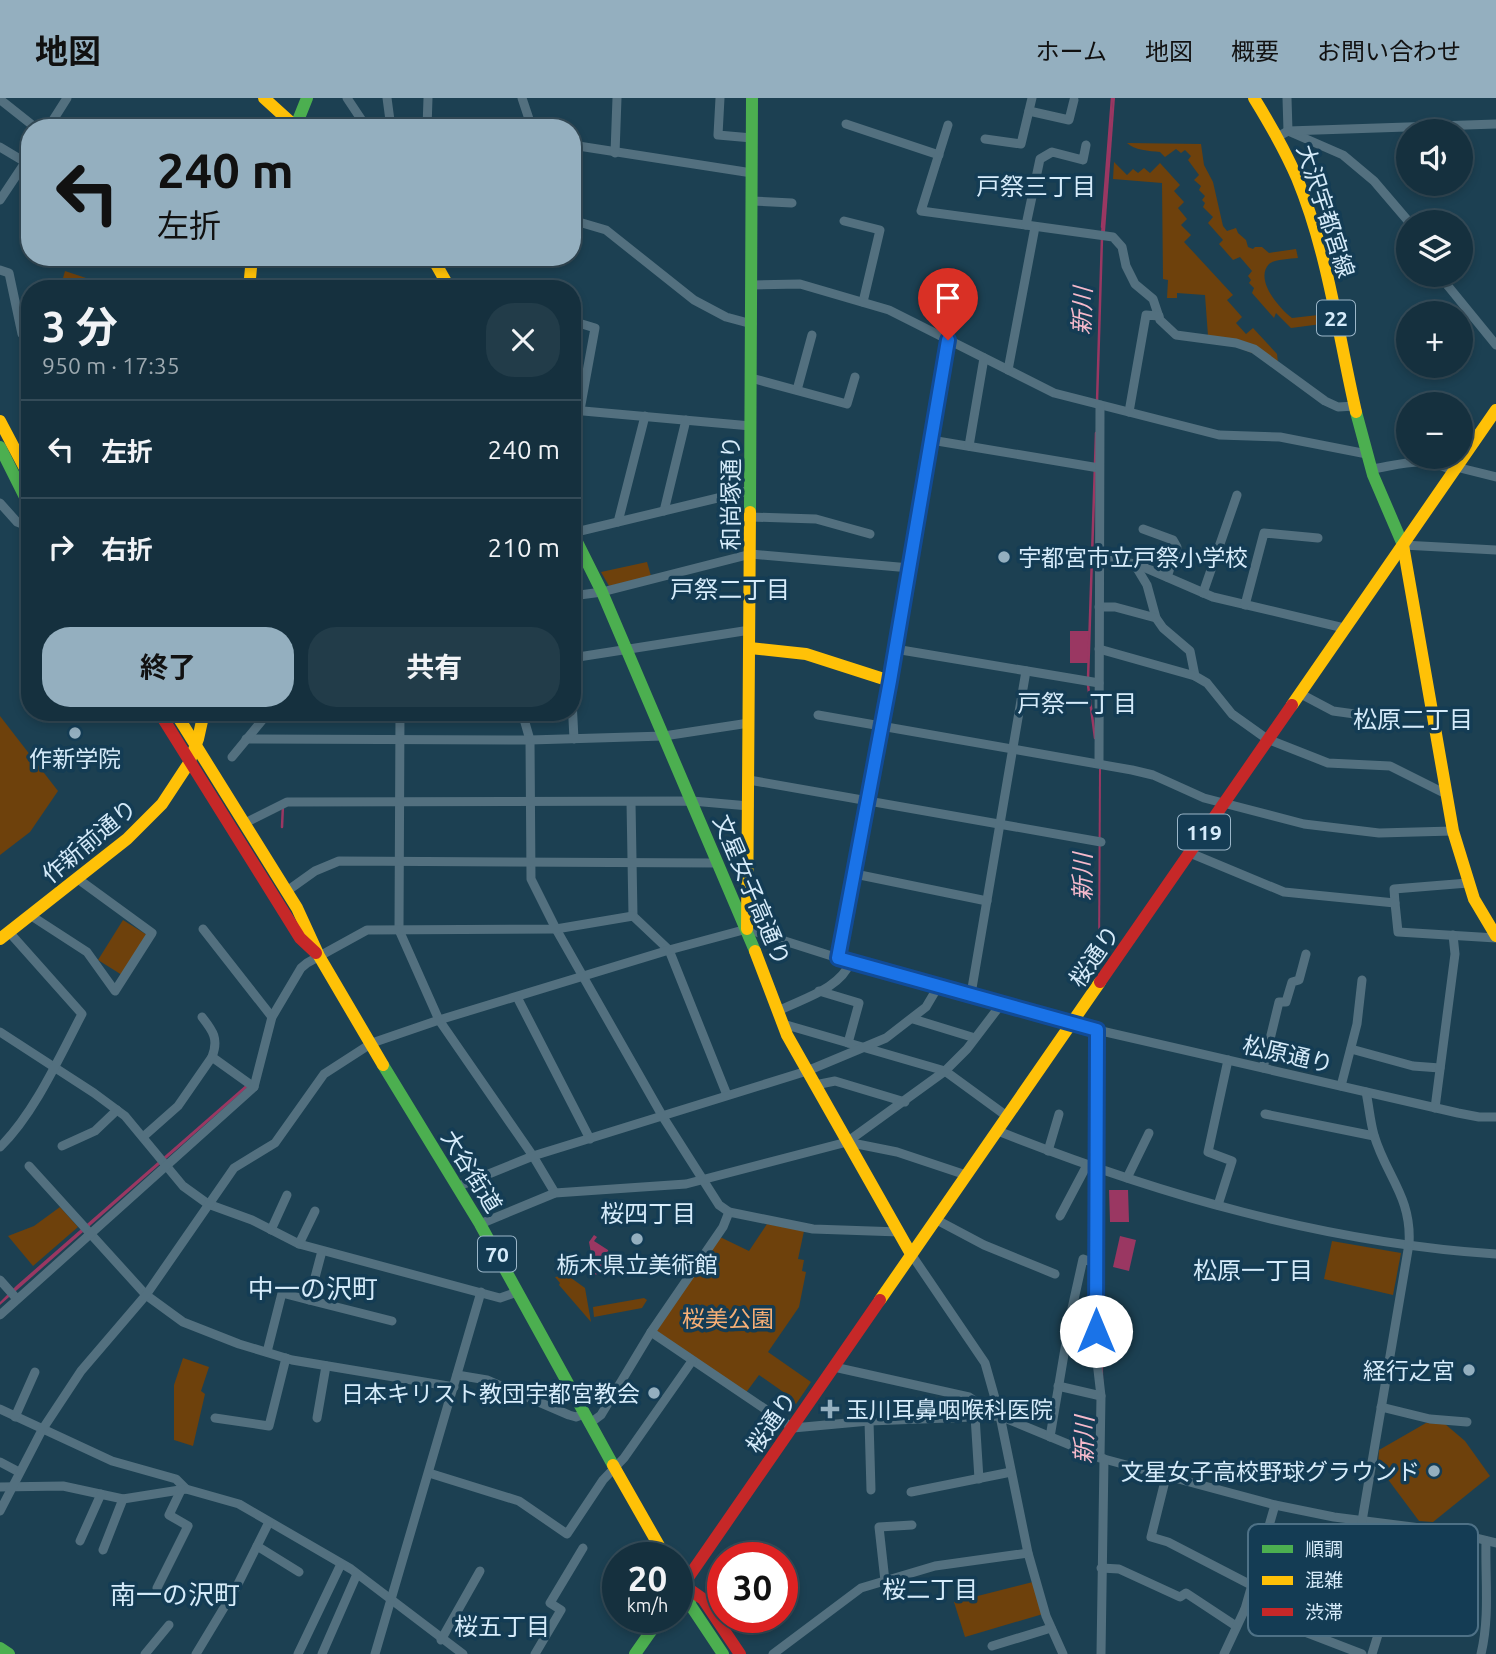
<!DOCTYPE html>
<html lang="ja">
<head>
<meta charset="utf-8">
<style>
	:root { --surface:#15303e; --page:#223c49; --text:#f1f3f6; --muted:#9da9b0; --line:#344b58; --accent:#94afbf }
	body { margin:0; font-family:Ubuntu,"Noto Sans JP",sans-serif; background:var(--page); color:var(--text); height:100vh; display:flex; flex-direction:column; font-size:26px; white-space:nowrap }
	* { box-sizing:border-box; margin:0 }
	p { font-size:23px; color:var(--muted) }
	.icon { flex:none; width:38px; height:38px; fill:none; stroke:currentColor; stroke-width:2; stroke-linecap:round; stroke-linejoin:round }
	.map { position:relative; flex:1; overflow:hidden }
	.sheet { position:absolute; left:21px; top:182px; width:560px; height:441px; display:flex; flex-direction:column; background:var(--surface); border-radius:28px; box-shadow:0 4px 10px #0003,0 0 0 2px var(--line) }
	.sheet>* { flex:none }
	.top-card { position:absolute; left:21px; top:21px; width:560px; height:147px; border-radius:28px; box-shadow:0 4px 10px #0003,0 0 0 2px var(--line); background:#94afbf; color:#111; overflow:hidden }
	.tools { position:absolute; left:1396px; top:21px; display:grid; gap:14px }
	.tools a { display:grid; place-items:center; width:77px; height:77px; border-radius:50%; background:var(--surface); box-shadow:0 4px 10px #0003,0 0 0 2px var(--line); font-size:35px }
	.speed { position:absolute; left:602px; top:1444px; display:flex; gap:14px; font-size:35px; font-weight:700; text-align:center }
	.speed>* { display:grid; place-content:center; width:91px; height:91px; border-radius:50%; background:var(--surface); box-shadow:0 4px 10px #0003,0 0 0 2px var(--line); line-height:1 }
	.speed small { font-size:18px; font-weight:400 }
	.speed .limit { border:10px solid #d22; background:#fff; color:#111 }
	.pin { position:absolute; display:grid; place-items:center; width:60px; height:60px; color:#fff; margin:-72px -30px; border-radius:50% 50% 50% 0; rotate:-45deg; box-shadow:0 0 7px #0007 }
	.pin .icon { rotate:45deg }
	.me { position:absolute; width:77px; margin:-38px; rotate:0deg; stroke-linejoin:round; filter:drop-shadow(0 0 5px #0008) }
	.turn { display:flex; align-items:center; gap:24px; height:147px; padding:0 21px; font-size:32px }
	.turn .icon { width:91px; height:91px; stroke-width:2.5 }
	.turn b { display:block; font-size:49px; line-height:60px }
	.round { display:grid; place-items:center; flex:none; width:74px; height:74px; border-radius:28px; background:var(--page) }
	.headline { display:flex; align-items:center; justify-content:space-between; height:119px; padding:0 21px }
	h1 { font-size:42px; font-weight:700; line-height:52px }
	.button { display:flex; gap:14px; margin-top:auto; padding:14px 21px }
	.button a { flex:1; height:80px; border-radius:28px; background:var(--accent); color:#111; font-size:28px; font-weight:700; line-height:80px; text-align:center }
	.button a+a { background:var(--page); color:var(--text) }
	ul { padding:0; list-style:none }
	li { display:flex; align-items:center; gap:21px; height:98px; padding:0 21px; border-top:2px solid var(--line) }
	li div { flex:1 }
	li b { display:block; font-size:26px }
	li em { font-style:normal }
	header { display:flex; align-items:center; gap:42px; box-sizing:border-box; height:98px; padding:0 35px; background:var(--accent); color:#111 }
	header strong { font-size:33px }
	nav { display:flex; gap:38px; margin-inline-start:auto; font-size:24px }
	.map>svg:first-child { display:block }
	.green { fill:#6e410c }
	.water { fill:#9a3762 }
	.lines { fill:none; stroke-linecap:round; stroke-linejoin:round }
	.stream { stroke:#9a3762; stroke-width:2.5 }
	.street { stroke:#53707f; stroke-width:9 }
	.fast { stroke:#4caf50; stroke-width:12 }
	.slow { stroke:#ffc107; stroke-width:12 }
	.jam { stroke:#c62828; stroke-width:12 }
	.route-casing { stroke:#114b97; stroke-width:18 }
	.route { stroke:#1a73e8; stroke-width:12 }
	.poi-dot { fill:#94afbf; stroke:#143c54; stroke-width:2.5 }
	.labels { text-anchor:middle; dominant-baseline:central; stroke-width:7; stroke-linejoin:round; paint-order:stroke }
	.shield { fill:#143c54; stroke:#9bb6c8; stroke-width:2 }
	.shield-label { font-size:21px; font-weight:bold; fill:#d5ebfa }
	.street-label { font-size:23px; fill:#d5ebfa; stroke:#143c54 }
	.poi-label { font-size:23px; fill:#d5ebfa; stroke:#143c54; text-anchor:end }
	.park-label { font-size:23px; fill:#f6af76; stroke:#143c54 }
	.neighbourhood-label { font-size:24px; fill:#d5ebfa; stroke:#143c54 }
	.water-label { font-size:24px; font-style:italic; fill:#f5b9cb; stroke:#143c54 }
	.quarter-label { font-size:26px; fill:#d5ebfa; stroke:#143c54 }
	.key { fill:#143c54; stroke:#4e7186; stroke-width:2 }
	.key-label { font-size:19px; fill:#d5ebfa }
</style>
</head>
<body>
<header>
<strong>地図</strong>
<nav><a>ホーム</a><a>地図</a><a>概要</a><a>お問い合わせ</a></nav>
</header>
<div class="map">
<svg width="1496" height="1556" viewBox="0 0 1496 1556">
	<rect width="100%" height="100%" fill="#1c4052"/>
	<g class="green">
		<path d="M1127 45 1201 46 1204 67 1213 84 1223 128 1227 133 1236 130 1238 135 1246 142 1248 149 1253 151 1255 149H1262L1269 155 1296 151 1298 160C1290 161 1275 161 1269 166 1254 182 1280 211 1292 220L1327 216 1329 225 1291 230 1276 215 1274 220 1252 195 1254 190 1249 185 1251 182 1248 178 1252 173 1240 159 1233 162 1219 146 1223 142 1208 125 1213 119 1203 109 1205 105 1202 102 1205 98 1199 92 1201 88 1194 82 1199 77 1188 62 1191 58 1185 52 1181 55 1176 51 1165 59 1160 54C1149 53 1134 52 1127 45Z"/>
		<path d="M1114 64 1127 77 1133 71 1138 75 1144 70 1150 75 1160 65 1180 87 1174 93 1184 104 1178 110 1187 121 1181 127 1191 137 1184 144 1233 197 1227 202 1242 219 1236 225 1246 236 1253 230 1277 256 1278 265 1208 238 1205 197 1177 195V200H1167L1168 182 1163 181 1162 85 1113 81Z"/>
		<path d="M65 173 119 191H60Z"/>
		<path d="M647 464 651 478 609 488 601 474Z"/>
		<path d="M0 618 58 693 30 734 0 757Z"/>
		<path d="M123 822 147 837 122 877 98 862Z"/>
		<path d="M60 1109 78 1129 33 1168 8 1138 34 1128Z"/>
		<path d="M767 1126 804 1133 798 1161 804 1162 802 1173 806 1174 799 1209 768 1254 811 1284 796 1306 788 1300 789 1298 759 1277 745 1296 657 1236V1231L720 1139 749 1153Z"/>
		<path d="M1332 1143 1401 1155 1393 1197 1324 1181Z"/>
		<path d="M567 1177 585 1190 591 1224 559 1187 560 1185 555 1179Z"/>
		<path d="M644 1200 647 1202 642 1210 594 1219 593 1209Z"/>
		<path d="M183 1260 209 1269 201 1293 205 1296 193 1348 174 1342V1287Z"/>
		<path d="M1426 1325 1445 1326 1465 1343 1490 1378 1433 1424 1419 1423 1378 1368 1379 1352Z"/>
		<path d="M1033 1484 1043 1516 965 1539 954 1504Z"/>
	</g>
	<g class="water">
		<path d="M1113 0H1115L1105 134H1101Z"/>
		<path d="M1070 533H1089L1088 565H1070Z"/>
		<path d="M1099 671H1101L1100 861H1098Z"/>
		<path d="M247 986 249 988 0 1207V1204L16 1188Z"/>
		<path d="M1099 1078H1101L1104 1358H1101Z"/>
		<path d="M1109 1092H1128L1129 1124H1110Z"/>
		<path d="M594 1137 597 1139 594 1143 608 1152 611 1170 608 1174 593 1177 602 1163 591 1155 589 1144Z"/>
		<path d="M1120 1138 1136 1142 1129 1173 1113 1169Z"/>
	</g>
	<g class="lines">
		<g class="stream">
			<path d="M1102 129 1112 0"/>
			<path d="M1097 304 1102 139"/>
			<path d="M1088 581 1096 335"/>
			<path d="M1088 587 1095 640"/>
			<path d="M282 729 283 707"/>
		</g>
		<g class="street">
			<path d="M347 0 367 30"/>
			<path d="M387 0 391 30"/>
			<path d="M522 0 532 30"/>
			<path d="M720 0 718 37 752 40"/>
			<path d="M1287 0 1288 33 1343 57 1374 83 1409 124"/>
			<path d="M2 3 36 30"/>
			<path d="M1029 13 1069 22 1074 2"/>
			<path d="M846 26 939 57"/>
			<path d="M948 27 921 113 1026 127"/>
			<path d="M48 30 67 0"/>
			<path d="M427 30 428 0"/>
			<path d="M478 30 479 24 502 30"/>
			<path d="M1279 38 1288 33 1496 26"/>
			<path d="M985 41 1021 46 1032 0"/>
			<path d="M572 47 752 75"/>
			<path d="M1086 47 1083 62 1052 54 1040 61 1026 127 1113 139 1122 149 1126 168 1135 186 1153 201 1160 222 1176 237 1236 245 1254 251 1325 303 1338 309 1355 308"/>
			<path d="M0 49 25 64"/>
			<path d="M615 55 617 0"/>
			<path d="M0 102 30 57"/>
			<path d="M752 103 792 105"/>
			<path d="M572 122 606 132 694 202 726 219 752 226"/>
			<path d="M844 123 880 132 863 204"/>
			<path d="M0 172 9 175 22 236"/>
			<path d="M1441 177 1448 188 1496 247"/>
			<path d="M752 187 800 186 889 212 1054 295 1219 337 1280 339 1367 356"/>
			<path d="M572 223 595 230 580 312"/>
			<path d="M1008 272 1035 129"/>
			<path d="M751 280 847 306 855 279"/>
			<path d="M797 292 812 237"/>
			<path d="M572 312 751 328"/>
			<path d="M1129 314 1146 217 1159 218"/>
			<path d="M931 342 1099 370"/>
			<path d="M969 348 984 260"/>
			<path d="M1456 369 1496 379"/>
			<path d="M1372 371C1399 367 1429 356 1453 374"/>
			<path d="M0 405 17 424 30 429"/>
			<path d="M664 413 686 322"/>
			<path d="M751 419 816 421 870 436"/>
			<path d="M618 424 645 318"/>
			<path d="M1143 431 1173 442 1177 449 1167 479"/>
			<path d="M572 435 751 392"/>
			<path d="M1403 447 1496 452"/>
			<path d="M1100 459 1139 467 1213 499 1344 530"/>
			<path d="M1135 467 1147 487 1156 520 1163 530 1190 553 1195 578 1207 585 1232 616 1267 641 1328 665 1390 668 1446 696"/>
			<path d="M1203 495 1237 397"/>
			<path d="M572 498 602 494 751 456 910 470"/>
			<path d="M1245 507 1264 435 1318 440"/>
			<path d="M1099 509H1115L1156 520"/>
			<path d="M895 551 1099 585"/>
			<path d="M1099 551 1195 578"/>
			<path d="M572 560 750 532"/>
			<path d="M1299 595 1333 613 1362 617"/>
			<path d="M572 602 574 641"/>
			<path d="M400 614 399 832 439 922 533 1058 555 1095"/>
			<path d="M522 614 530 642 531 781 556 831 663 1019 719 1107 729 1114 813 1131 900 1134"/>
			<path d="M818 617 1132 672 1153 677 1204 700 1304 726 1379 735 1453 733"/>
			<path d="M246 641 530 642 664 638 749 625"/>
			<path d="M232 659 269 614"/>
			<path d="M1099 665 1100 307"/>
			<path d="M749 682 1101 744"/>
			<path d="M631 704 633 818 669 852 727 997"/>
			<path d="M245 725 287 704 692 703 749 708"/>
			<path d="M1190 755 1284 794 1395 805 1394 791 1468 785"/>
			<path d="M855 776 987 803"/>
			<path d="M287 793 315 773 339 763 717 765"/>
			<path d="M1395 805 1398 834 1496 840"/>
			<path d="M30 817 87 854 115 893 152 835 78 781"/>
			<path d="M203 831 272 919"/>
			<path d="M838 860 855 776 948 242"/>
			<path d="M819 893 859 905 848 945"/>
			<path d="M971 896 1026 573"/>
			<path d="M517 899 590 1041"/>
			<path d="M778 913C804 900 840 891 851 863"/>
			<path d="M202 919C213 933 219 941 212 959L254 989"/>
			<path d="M913 921 975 940"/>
			<path d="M783 926 945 973 1008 1019"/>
			<path d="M1097 932 1095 1165 1096 1255 1101 1298 1100 1360"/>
			<path d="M0 934 94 995 125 1018 183 1088 208 1106 252 1122 299 1146 500 1200 517 1194"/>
			<path d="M1351 951 1413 968 1440 970"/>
			<path d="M1263 970 1279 904H1286L1292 884 1299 882 1306 856"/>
			<path d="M815 987 835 983 905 1004"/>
			<path d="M1341 988 1357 926 1362 882"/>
			<path d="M1435 1010 1455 856 1453 837"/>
			<path d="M1265 1016 1374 1038"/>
			<path d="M998 1033C1157 1096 1325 1145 1496 1156"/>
			<path d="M143 1039 178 1008 212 959"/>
			<path d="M847 1044 897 1054 966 1077"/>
			<path d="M62 1048 95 1033 117 1012"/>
			<path d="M0 1049C34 1016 60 958 82 916L9 834"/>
			<path d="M1048 1053 1059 1016"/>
			<path d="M29 1068 146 1197 183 1224 239 1246 292 1262 454 1289"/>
			<path d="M1127 1080 1149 1035"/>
			<path d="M459 1088 533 1058 807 973 886 940 926 909 939 887"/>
			<path d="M1218 1107 1232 1063 1208 1054 1228 962"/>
			<path d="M1060 1118 1087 1067"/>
			<path d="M935 1121 984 1147 1055 1176"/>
			<path d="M480 1126 555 1095 686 1086 847 1044 945 973 967 951 1002 905"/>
			<path d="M271 1132 287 1097"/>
			<path d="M299 1146 315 1113"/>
			<path d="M911 1156 985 1265 1000 1318 1028 1455 1046 1518 1063 1556"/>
			<path d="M0 1182 17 1201"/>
			<path d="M309 1202 392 1223"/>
			<path d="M0 1217 254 989 272 919 301 870 307 865 367 832 556 831 633 818"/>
			<path d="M651 1234 793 1330 869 1323 1000 1318 1104 1361 1275 1407 1334 1419 1452 1434 1496 1445"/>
			<path d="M267 1254 282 1195 309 1202 322 1153"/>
			<path d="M834 1269 969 1299 995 1317"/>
			<path d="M457 1277 487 1282 569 1317 576 1319 584 1316"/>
			<path d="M1058 1288 1101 1298"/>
			<path d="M1381 1309 1430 1321 1467 1324"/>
			<path d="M0 1311 112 1363 176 1381 186 1391 239 1406 351 1471 463 1556"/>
			<path d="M975 1318 979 1381"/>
			<path d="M15 1319 35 1274"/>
			<path d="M215 1320 269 1328 286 1260"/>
			<path d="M317 1320 326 1268"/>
			<path d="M869 1323 871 1392"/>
			<path d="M589 1326 601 1317 651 1234 723 1129 729 1114"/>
			<path d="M1050 1339 1071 1215 1083 1161 1095 1165"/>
			<path d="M0 1364 19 1374"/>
			<path d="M429 1375 519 1403 567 1436 603 1382 624 1360 692 1263"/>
			<path d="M1166 1379 1151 1439 1168 1444 1253 1488"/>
			<path d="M0 1389 63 1388 123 1401 186 1391"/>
			<path d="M911 1394 1011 1374"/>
			<path d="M0 1413 42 1332 81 1273 146 1197 234 1070 275 1045 324 976 372 945 439 922 669 852 747 831 838 860 1097 932 1458 1015 1479 1019H1496"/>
			<path d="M1362 1423 1409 1146C1412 1099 1386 1078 1374 1037 1370 1023 1369 1008 1366 994"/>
			<path d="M80 1443 101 1396"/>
			<path d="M257 1448 299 1474"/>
			<path d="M103 1452 123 1401"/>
			<path d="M1261 1457 1326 1479 1386 1511 1372 1556"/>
			<path d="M1101 1470 1119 1471 1180 1499 1186 1495 1236 1528"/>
			<path d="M885 1483 879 1429 912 1427"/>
			<path d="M157 1490 188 1428 169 1417 181 1392"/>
			<path d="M1245 1511 1362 1556"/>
			<path d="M441 1542 480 1473"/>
			<path d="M992 1548 1051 1530"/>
			<path d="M145 1556 169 1527"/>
			<path d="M196 1556 237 1488 269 1424"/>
			<path d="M298 1556 341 1466"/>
			<path d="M322 1556 357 1476"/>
			<path d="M375 1556 481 1194"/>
			<path d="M535 1556 561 1512 550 1505 583 1450"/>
			<path d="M773 1556 861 1490 935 1468 1028 1455"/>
			<path d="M1101 1556 1104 1361"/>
			<path d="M1224 1556 1245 1511 1275 1407"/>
			<path d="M1481 1556C1490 1518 1485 1481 1486 1443"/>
		</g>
		<g class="fast">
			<path d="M295 30 307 0"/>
			<path d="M1356 314 1373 377 1403 447"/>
			<path d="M0 349 30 409"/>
			<path d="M750 414 752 0"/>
			<path d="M572 434 602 494 755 853"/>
			<path d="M383 967 480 1126 613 1367"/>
			<path d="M683 1487 691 1508 723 1556"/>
			<path d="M0 1550 9 1556"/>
			<path d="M635 1556 661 1519"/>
		</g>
		<g class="slow">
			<path d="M264 0 297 30"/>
			<path d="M1254 0C1270 26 1285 52 1297 80 1328 155 1338 236 1356 314"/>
			<path d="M432 159 450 191"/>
			<path d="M249 191 252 159"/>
			<path d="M0 323 30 380"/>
			<path d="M1403 447 1453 733 1474 801 1496 838"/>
			<path d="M750 550 806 556 890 583"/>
			<path d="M1292 607 1496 312"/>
			<path d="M175 614 297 810 319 858 383 967"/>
			<path d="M747 831 750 414"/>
			<path d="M0 841 127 741 162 706 189 665 198 641 204 614"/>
			<path d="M755 853 787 937 911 1156"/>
			<path d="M880 1202 1100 884"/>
			<path d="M613 1367 666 1460"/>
		</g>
		<g class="jam">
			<path d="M159 614 300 840 316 855"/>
			<path d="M1100 884 1292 607"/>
			<path d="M683 1487 880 1202"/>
			<path d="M683 1487 703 1501 740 1556"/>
		</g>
	</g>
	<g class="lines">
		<defs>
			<path id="route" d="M948 242 890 583 838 860 1097 932 1096 1233"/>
		</defs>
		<use href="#route" class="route-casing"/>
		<use href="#route" class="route"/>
	</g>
	<g class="poi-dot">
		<circle cx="1004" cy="459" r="7"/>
		<circle cx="75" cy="635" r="7"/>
		<circle cx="637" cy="1141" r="7"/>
		<circle cx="1469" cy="1272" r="7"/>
		<circle cx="654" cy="1295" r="7"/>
		<path d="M826.5 1300.5h7v7h7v7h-7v7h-7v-7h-7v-7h7z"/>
		<circle cx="1434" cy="1373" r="7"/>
	</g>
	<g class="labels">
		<g class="shield">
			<rect x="1317" y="202.5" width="38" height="35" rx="5"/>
			<rect x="1178" y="716.5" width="52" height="35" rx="5"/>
			<rect x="478" y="1138.5" width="38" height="35" rx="5"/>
		</g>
		<g class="shield-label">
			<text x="1336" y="220">22</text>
			<text x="1204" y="734">119</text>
			<text x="497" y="1156">70</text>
		</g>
		<g class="street-label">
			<text transform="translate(1326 113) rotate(72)">大沢宇都宮線</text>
			<text transform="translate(730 395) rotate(-90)">和尚塚通り</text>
			<text transform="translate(89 743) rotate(-40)">作新前通り</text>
			<text transform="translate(752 792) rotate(67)">文星女子高通り</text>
			<text transform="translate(1094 858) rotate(-55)">桜通り</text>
			<text transform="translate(1288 956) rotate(13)">松原通り</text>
			<text transform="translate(472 1073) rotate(58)">大谷街道</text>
			<text transform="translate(771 1324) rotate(-55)">桜通り</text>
		</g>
		<g class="poi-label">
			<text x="1018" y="459" text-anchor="start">宇都宮市立戸祭小学校</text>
			<text x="75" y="660" text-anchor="middle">作新学院</text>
			<text x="637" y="1166" text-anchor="middle">栃木県立美術館</text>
			<text x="1455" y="1272">経行之宮</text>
			<text x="640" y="1295">日本キリスト教団宇都宮教会</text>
			<text x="846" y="1311" text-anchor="start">玉川耳鼻咽喉科医院</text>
			<text x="1420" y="1373">文星女子高校野球グラウンド</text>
		</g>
		<g class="park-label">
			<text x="728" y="1220">桜美公園</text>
		</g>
		<g class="neighbourhood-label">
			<text x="1036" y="88">戸祭三丁目</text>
			<text x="730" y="491">戸祭二丁目</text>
			<text x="1077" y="605">戸祭一丁目</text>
			<text x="1413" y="621">松原二丁目</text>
			<text x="648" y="1115">桜四丁目</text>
			<text x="1253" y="1172">松原一丁目</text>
			<text x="930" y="1491">桜二丁目</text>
			<text x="502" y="1528">桜五丁目</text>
		</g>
		<g class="water-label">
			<text transform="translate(1082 213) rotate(-88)">新川</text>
			<text transform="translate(1082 779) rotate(-90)">新川</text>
			<text transform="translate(1084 1342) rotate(-89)">新川</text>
		</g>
		<g class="quarter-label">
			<text x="313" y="1190">中一の沢町</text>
			<text x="175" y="1496">南一の沢町</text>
		</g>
	</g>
	<rect x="1248" y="1426" width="230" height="112" rx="10" class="key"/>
	<rect x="1262" y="1447" width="31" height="8" fill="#4caf50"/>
	<rect x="1262" y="1478" width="31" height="9" fill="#ffc107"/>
	<rect x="1262" y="1510" width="31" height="8" fill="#c62828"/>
	<g class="key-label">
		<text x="1305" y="1458">順調</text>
		<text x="1305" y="1489">混雑</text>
		<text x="1305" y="1521">渋滞</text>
	</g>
</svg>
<div class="tools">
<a><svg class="icon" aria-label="sound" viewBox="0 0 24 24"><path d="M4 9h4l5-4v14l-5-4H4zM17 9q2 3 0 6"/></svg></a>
<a><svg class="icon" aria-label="layers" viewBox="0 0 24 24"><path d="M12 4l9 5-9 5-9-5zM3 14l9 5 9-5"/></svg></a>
<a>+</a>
<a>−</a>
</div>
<div class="speed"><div>20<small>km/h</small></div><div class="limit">30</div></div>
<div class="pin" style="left:948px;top:242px;background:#d93025"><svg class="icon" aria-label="arrive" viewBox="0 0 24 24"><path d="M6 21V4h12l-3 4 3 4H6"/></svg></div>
<svg class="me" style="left:1096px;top:1233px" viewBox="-20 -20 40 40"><circle r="19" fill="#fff"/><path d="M0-13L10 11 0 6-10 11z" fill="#1a73e8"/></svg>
<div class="top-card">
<div class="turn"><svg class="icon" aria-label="left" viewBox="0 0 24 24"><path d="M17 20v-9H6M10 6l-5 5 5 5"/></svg><div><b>240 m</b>左折</div></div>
</div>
<section class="sheet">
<div class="headline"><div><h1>3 分</h1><p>950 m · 17:35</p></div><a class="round"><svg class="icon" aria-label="close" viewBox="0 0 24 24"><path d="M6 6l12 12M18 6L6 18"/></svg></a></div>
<ul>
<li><svg class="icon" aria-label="left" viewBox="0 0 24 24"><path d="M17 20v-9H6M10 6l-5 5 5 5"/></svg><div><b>左折</b></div><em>240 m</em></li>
<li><svg class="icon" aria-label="right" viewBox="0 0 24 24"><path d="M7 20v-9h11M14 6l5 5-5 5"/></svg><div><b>右折</b></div><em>210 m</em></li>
</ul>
<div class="button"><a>終了</a><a>共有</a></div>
</section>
</div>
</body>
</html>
